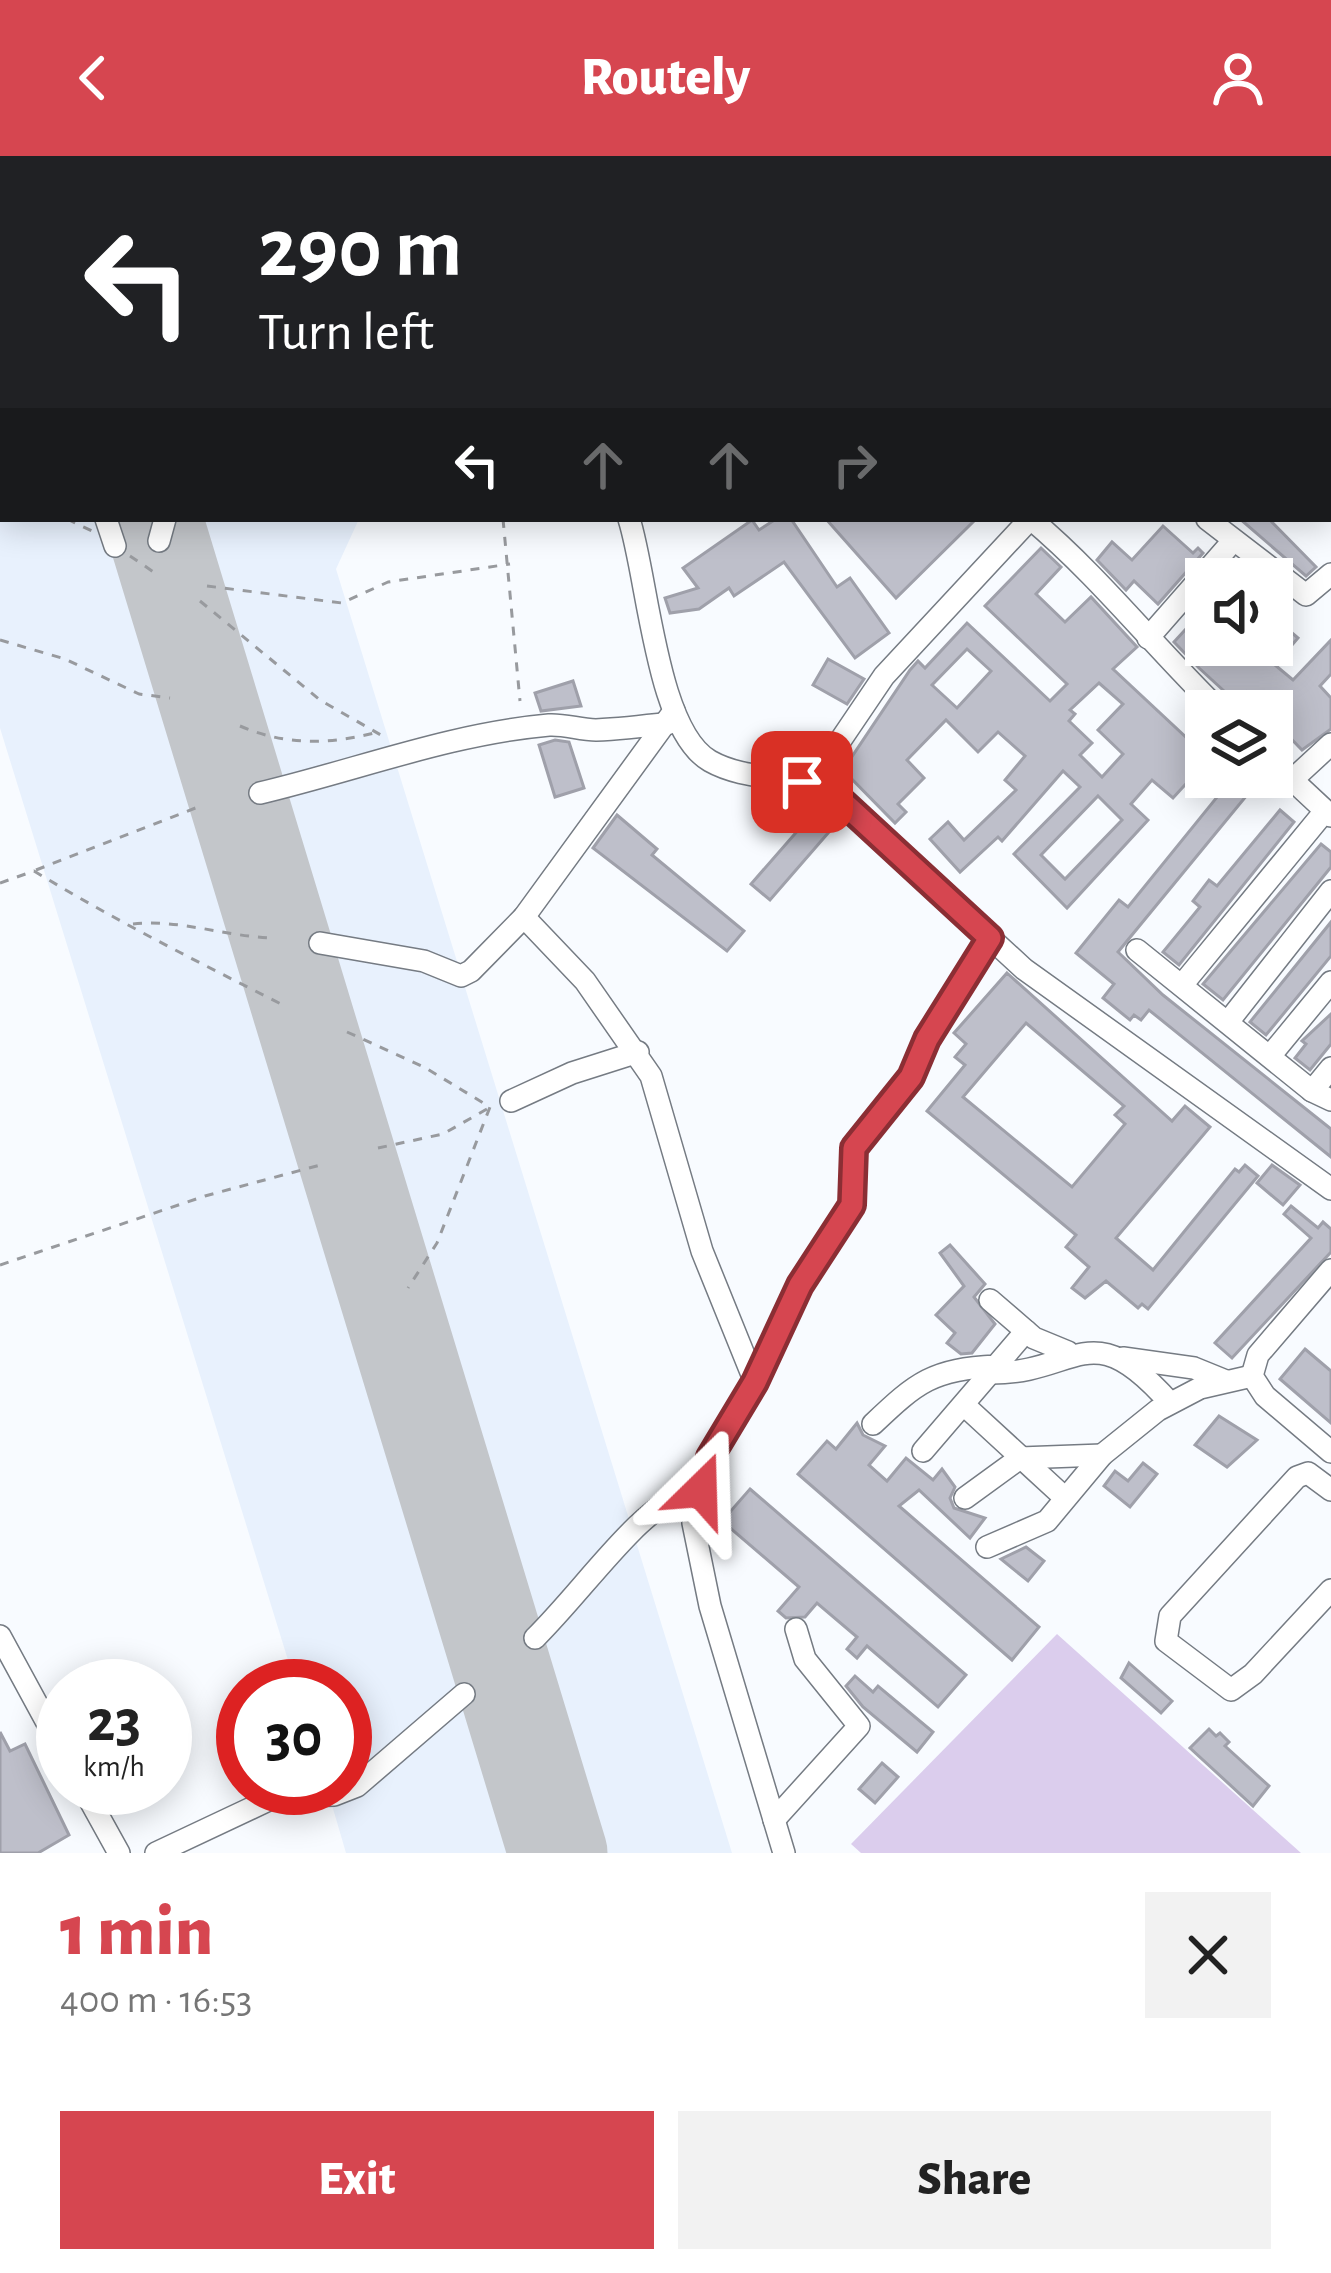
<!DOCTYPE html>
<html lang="en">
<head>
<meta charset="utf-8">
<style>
	:root { --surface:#fff; --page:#f2f2f2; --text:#222; --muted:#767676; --accent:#d64650 }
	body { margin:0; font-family:"Alegreya Sans",sans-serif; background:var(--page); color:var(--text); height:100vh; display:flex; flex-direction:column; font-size:45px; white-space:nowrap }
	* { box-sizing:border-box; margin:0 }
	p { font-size:39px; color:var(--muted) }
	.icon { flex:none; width:66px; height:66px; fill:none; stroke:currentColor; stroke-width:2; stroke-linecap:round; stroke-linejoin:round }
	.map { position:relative; height:1697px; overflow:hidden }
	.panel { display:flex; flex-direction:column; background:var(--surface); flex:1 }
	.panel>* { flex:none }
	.banner { position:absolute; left:0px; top:0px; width:1332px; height:366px; box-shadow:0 6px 30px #0003; background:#202124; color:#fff; overflow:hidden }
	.buttons { position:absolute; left:1185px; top:402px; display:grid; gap:24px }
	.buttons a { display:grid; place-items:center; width:108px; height:108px; border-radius:0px; background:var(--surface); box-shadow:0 6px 30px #0003; font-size:60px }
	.speed { position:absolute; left:36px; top:1503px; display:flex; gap:24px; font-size:60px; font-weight:700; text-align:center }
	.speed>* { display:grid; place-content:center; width:156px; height:156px; border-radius:50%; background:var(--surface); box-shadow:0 6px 30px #0003; line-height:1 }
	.speed small { font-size:30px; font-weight:400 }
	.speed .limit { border:18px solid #d22; background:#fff; color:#111 }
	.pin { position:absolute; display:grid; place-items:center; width:102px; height:102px; color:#fff; margin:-51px; border-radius:24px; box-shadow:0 6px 18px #0006 }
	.me { position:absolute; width:132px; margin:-66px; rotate:22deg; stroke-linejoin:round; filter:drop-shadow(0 0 9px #0008) }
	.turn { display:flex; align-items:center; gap:42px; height:252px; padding:0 60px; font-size:54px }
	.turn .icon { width:156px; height:156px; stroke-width:2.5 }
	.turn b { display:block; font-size:84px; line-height:102px }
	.lanes { display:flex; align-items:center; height:114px; padding:0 60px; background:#0003; justify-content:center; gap:60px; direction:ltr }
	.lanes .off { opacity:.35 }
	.round { display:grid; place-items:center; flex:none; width:126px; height:126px; border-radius:0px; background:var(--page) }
	.summary { display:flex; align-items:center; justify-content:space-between; height:204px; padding:0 60px }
	h1 { font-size:72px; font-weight:800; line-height:90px; color:var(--accent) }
	.cta { display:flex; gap:24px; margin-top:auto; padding:24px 60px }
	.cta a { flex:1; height:138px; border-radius:0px; background:var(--accent); color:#fff; font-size:48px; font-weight:800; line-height:138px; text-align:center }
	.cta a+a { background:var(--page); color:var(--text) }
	header { display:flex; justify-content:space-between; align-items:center; height:156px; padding:0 60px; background:var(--accent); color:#fff; font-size:54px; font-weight:800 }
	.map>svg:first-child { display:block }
	.built { fill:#e8f1fd }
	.green { fill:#dbcded }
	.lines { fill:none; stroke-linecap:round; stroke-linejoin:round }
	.runway { stroke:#c3c6ca; stroke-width:99 }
	.building { fill:#bebfca; stroke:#9fa0aa; stroke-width:3; fill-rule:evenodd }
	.minor-casing { stroke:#757b83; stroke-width:24 }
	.path { stroke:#989a9e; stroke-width:3; stroke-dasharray:9 9; stroke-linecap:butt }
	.minor { stroke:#fff; stroke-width:21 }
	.route-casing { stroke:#8b2e34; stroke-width:30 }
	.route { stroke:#d64650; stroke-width:21 }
</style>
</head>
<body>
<header><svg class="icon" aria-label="back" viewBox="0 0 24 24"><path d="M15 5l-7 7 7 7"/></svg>Routely<svg class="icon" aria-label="person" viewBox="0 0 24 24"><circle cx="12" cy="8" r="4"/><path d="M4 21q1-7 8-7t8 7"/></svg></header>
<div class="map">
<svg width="1331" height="1697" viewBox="0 0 1331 1697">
	<rect width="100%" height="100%" fill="#f8fbff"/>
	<path class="built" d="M0 0H330L3 3V363H359L336 413 732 1697H346L327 1632H345V1530H296L0 572Z"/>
	<path class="green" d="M1057 1478 1301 1697H861L851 1688Z"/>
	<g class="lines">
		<path class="runway" d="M153 363 558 1697"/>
	</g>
	<g class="building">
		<path d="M776 363H791L837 431 850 422 889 477 855 502 784 406 734 440 729 432 699 453 670 457 665 442 698 432 683 412 752 364 759 374Z"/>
		<path d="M826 363H976L896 442Z"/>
		<path d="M1240 363H1269L1316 411 1306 420Z"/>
		<path d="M1163 370 1193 397 1198 392 1203 397 1158 448 1134 425 1126 434 1097 404 1112 386 1132 404Z"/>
		<path d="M1041 392 1061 411 1036 438 1065 466 1091 441 1137 491 1113 513 1206 600V621H1237L1252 633 1118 796 1163 839 1331 973V1001L1149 854 1141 864 1134 859 1130 864 1103 842 1114 828 1076 797 1119 744 1128 751 1218 640 1195 618 1173 642 1152 624 1131 648 1148 664 1067 752 1014 698 1080 631 1063 615 1002 685 998 681 960 716 930 683 948 666 964 684 1016 634 1005 624 1025 600 998 576 978 596 946 564 907 604 924 622 898 648 906 656 895 667 843 614 910 514 918 505 925 512 967 467 1050 545 1067 528 985 450ZM967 493 991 515 957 552 932 529ZM1099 527 1123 548 1098 574 1123 598 1102 621 1080 599 1092 587 1069 565 1075 558 1070 554ZM1098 640 1122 664 1065 723 1041 699Z"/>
		<path d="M1206 451V489H1272L1284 470 1298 482 1275 509 1293 524 1331 484V518L1320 530 1331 542V573L1302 594 1272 563V555H1264L1246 536 1236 546 1199 512 1174 486Z"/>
		<path d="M828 503 864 523 847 548 813 529Z"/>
		<path d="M573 525 581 550 541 555 535 537Z"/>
		<path d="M555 584 569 586 584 632 555 641 539 589Z"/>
		<path d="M1280 654 1294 666 1179 809 1163 796 1200 751 1193 745 1209 724 1217 730Z"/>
		<path d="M814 656 835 669 770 744 751 728Z"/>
		<path d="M617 659 657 693 652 699 744 775 727 795 593 692Z"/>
		<path d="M1321 688 1331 696V711L1223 844 1203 828Z"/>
		<path d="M1331 766V800L1266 879 1250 866Z"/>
		<path d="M1007 817 1172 965 1185 950 1210 971 1116 1082 1153 1114 1235 1013 1239 1016 1245 1009 1258 1020 1148 1153 1142 1148 1138 1152 1106 1125 1085 1142 1072 1132 1089 1111 1066 1091 1076 1079 927 955 965 909 955 901 966 888 954 877ZM1026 867 1124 950 1115 959 1125 968 1072 1031 963 941Z"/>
		<path d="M1331 858V888L1310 914 1295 902 1306 888 1302 885Z"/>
		<path d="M1272 1009 1300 1029 1283 1049 1257 1027Z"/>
		<path d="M1291 1050 1318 1072 1323 1066 1331 1073V1096L1232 1202 1215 1187 1311 1082 1284 1058Z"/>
		<path d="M950 1089 985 1128 974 1141 995 1168 972 1197 961 1198 947 1187 955 1177 936 1159 964 1130 940 1097Z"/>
		<path d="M1305 1193 1331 1215V1267L1280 1223Z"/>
		<path d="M1219 1260 1257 1284 1227 1311 1195 1289Z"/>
		<path d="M857 1267 863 1279 885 1290 869 1309 887 1325 906 1302 933 1324 942 1313 955 1331 950 1342 954 1352 985 1362 970 1382 919 1334 899 1350 1039 1471 1012 1504 798 1318 827 1285 836 1293Z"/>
		<path d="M1143 1307 1157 1318 1130 1351 1104 1330 1115 1315 1128 1325Z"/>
		<path d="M750 1333 966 1519 938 1551 867 1490 857 1502 847 1493 857 1481 817 1447 805 1461 786 1462 778 1455 799 1431 722 1365Z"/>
		<path d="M1026 1391 1044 1405 1028 1425 1001 1403Z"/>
		<path d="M1129 1507 1172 1545 1161 1557 1121 1522Z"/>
		<path d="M855 1520 873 1536 878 1530 933 1576 917 1596 863 1551 846 1530Z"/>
		<path d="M1209 1573 1216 1580 1220 1577 1229 1586 1225 1590 1269 1630 1253 1650 1190 1592Z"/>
		<path d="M0 1576 10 1595 25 1588 69 1679 38 1697H0Z"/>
		<path d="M882 1607 898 1621 875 1647 859 1633Z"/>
	</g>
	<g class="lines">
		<defs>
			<g id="minor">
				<path d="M378 0 380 3"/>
				<path d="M470 0 473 3"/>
				<path d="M796 0 798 3"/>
				<path d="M1309 0 1310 3"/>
				<path d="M84 3 85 0"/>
				<path d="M1201 3 1205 0"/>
				<path d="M1329 100 1331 99"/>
				<path d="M1329 202 1331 200"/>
				<path d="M1329 329 1331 331"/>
				<path d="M106 363 115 390"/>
				<path d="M629 363C648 422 656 574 710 605 749 627 797 617 835 639L1024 813 1331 1033"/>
				<path d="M1031 363C1101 422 1155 492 1220 555"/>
				<path d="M1207 363 1306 439 1331 418"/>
				<path d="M159 385 165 363"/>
				<path d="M1148 482 1233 385"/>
				<path d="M1272 605 1331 660"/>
				<path d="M1292 624 1331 588"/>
				<path d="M819 630 840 585 884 520 1030 363"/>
				<path d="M260 637C357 614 449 578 549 569 565 568 580 574 596 574 620 573 646 570 670 567"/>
				<path d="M524 761 585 825 651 920 702 1095 755 1226"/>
				<path d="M320 787 424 805 461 820 471 815 524 761 674 555"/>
				<path d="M1137 794 1312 935 1331 944"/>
				<path d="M1182 829 1325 655"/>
				<path d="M1228 866 1331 735"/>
				<path d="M1270 900 1331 826"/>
				<path d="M1312 935 1331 912"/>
				<path d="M511 945 572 917 638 896"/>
				<path d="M1331 1114 1258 1199 1252 1220 1265 1240 1331 1296"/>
				<path d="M990 1144 1034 1182 1068 1196"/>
				<path d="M1123 1202 1194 1212 1226 1225"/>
				<path d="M990 1217C1079 1218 1089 1155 1170 1247"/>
				<path d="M964 1249 1064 1341"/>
				<path d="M873 1268C917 1226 933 1213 996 1210L1026 1175"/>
				<path d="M923 1295 996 1210"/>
				<path d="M1331 1334 1308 1317 1297 1321 1170 1460 1166 1485 1231 1534 1253 1518 1331 1434"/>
				<path d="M965 1342 1020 1302 1102 1299"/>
				<path d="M987 1391 1047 1365 1102 1299 1158 1254 1200 1232 1252 1220"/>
				<path d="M0 1480 63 1596"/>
				<path d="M535 1482C569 1448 598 1409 632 1375 655 1351 681 1338 702 1311"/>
				<path d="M83 1632 119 1697"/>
				<path d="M774 1664 859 1570 805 1503 796 1473"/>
				<path d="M156 1697 275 1641 334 1639 357 1630 464 1538"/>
				<path d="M784 1697 710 1450 693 1367 710 1301 755 1226 800 1129 852 1049 854 991 911 921 927 883 990 782"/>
			</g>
		</defs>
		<use href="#minor" class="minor-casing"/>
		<g class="path">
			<path d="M0 159 3 161"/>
			<path d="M0 335 3 336"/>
			<path d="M67 363 92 375"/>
			<path d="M503 363 520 545"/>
			<path d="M130 400 158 419"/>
			<path d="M207 430 342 447 388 426 510 408"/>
			<path d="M200 445 320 544 386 582"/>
			<path d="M0 484 65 503 139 538 170 542"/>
			<path d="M240 570C284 589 327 589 374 577"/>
			<path d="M36 714 198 651"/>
			<path d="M0 727 34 715C116 765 200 807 285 850"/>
			<path d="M133 768C179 763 224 780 271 782"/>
			<path d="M347 876 424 911 490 951 437 1087 408 1132"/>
			<path d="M378 992 443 978 487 953"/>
			<path d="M0 1109 205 1040 324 1008"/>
		</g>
		<use href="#minor" class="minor"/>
	</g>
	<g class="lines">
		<defs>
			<path id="route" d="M701 1334 710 1301 755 1226 800 1129 852 1049 854 992 911 921 927 883 990 782 835 639 802 626"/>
		</defs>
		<use href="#route" class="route-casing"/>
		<use href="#route" class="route"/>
	</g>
</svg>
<div class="buttons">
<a><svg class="icon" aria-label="sound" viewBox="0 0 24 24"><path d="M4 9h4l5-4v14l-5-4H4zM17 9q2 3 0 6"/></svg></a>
<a><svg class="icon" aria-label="layers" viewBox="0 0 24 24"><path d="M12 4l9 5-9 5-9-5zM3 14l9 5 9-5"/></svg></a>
</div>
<div class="speed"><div>23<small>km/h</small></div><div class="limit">30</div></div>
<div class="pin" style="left:802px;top:626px;background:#d93025"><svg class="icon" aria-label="arrive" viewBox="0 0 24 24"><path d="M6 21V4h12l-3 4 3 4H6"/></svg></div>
<svg class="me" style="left:701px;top:1334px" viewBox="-20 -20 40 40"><path d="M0-17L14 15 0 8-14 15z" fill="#d64650" stroke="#fff" stroke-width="4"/></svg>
<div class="banner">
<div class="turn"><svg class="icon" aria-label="left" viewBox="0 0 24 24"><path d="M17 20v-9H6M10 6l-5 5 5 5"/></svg><div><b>290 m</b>Turn left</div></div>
<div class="lanes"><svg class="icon" aria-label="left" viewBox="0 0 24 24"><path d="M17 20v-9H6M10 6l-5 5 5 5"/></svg><svg class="icon off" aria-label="ahead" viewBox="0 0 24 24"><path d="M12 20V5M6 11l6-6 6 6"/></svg><svg class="icon off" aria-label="ahead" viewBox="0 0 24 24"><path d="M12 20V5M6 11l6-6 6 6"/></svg><svg class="icon off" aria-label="right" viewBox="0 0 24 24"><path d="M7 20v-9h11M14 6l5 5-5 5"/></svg></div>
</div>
</div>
<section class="panel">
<div class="summary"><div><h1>1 min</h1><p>400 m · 16:53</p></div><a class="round"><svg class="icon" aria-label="close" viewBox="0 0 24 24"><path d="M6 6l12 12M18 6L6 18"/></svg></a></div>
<div class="cta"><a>Exit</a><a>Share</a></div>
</section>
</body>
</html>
